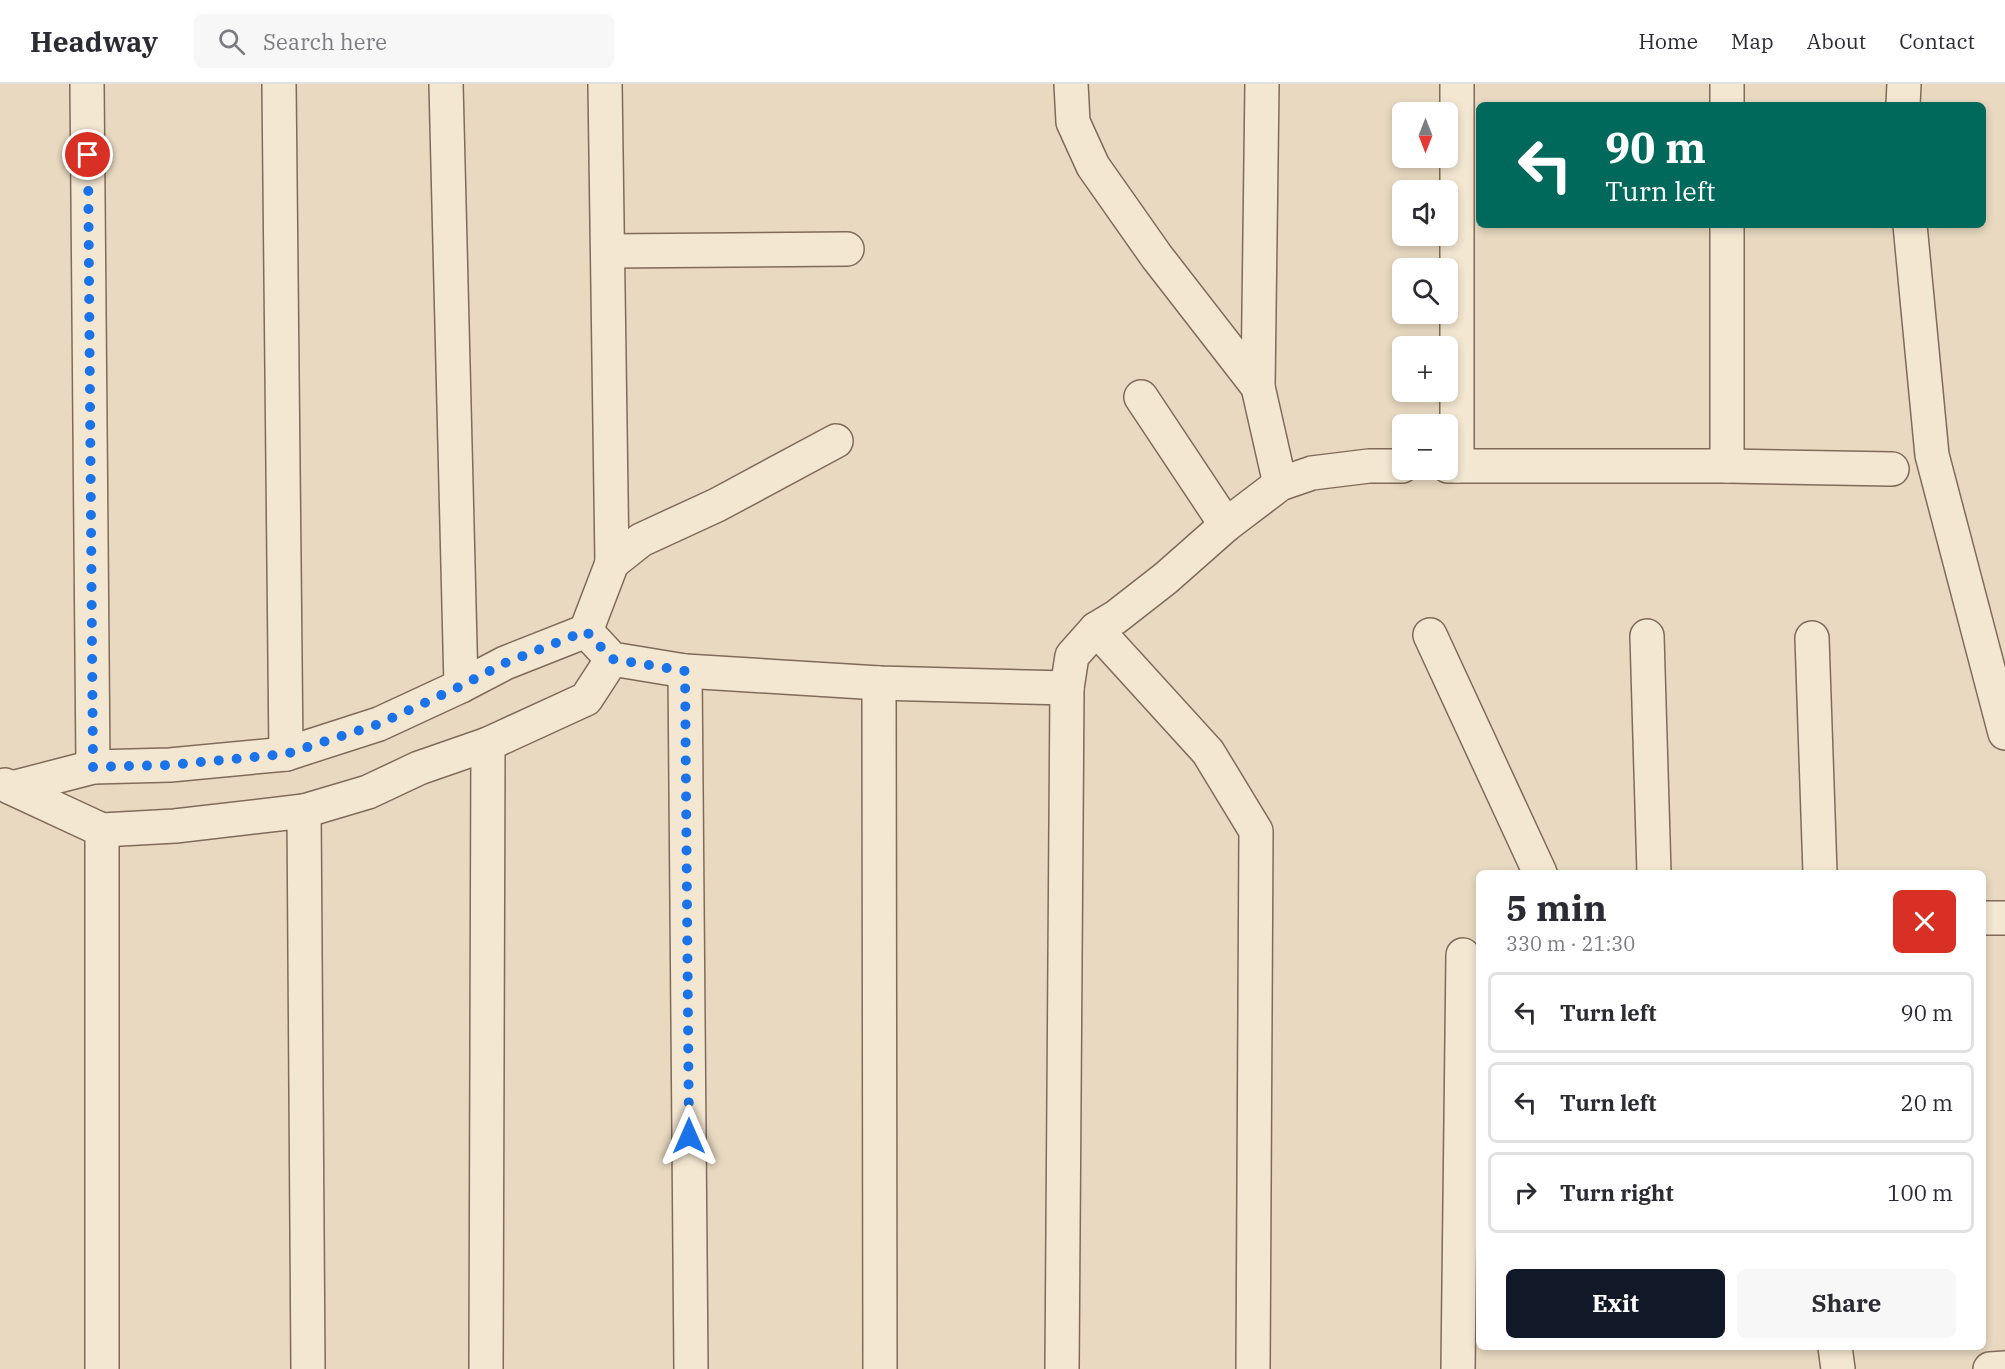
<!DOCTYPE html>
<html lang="en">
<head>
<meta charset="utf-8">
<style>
	:root { --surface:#fff; --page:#f7f7f7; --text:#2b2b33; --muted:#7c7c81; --line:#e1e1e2; --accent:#111827 }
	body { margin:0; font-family:"IBM Plex Serif",serif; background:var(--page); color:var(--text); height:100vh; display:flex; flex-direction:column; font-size:22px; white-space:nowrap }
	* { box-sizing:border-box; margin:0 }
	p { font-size:20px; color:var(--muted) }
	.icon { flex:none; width:33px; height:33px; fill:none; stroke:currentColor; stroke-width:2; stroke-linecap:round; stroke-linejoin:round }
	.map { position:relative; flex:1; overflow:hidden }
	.side { position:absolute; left:1476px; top:786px; width:510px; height:480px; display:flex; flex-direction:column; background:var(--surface); border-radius:9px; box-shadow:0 3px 9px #0003 }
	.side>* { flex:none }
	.banner { position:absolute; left:1476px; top:18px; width:510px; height:126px; border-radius:9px; box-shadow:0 3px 9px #0003; background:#00695c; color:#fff; overflow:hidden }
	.needle { width:39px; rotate:180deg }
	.tools { position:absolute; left:1392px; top:18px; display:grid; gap:12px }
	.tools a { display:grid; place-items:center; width:66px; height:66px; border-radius:9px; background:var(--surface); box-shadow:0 3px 9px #0003; font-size:30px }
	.pin { position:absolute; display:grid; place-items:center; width:51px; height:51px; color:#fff; margin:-26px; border:3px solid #fff; border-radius:50%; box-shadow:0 2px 6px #0007 }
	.me { position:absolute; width:66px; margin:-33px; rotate:0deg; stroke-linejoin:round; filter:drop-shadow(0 0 4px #0008) }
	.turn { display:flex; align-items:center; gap:21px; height:126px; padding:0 30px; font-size:27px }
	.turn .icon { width:78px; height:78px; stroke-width:2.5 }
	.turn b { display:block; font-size:42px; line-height:51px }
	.round { display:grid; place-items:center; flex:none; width:63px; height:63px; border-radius:9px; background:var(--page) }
	.summary { display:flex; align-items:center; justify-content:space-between; height:102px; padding:0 30px }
	h1 { font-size:36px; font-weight:800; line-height:45px }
	.button { display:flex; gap:12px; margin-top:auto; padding:12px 30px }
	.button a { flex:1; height:69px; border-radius:9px; background:var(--accent); color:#fff; font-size:24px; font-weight:800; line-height:69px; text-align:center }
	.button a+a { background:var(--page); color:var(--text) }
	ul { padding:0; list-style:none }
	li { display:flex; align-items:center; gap:18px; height:81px; margin:0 12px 9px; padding:0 18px; border:3px solid var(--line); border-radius:9px }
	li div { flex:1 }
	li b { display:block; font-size:22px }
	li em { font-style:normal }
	header { display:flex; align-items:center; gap:36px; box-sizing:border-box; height:84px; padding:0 30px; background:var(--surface); border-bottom:2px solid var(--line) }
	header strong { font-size:28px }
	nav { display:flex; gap:33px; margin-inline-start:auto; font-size:21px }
	.search { width:420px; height:54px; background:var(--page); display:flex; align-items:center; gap:15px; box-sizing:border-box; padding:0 21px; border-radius:9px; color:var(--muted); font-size:22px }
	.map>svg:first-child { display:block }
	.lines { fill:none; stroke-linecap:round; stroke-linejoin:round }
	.street-casing { stroke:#806b5a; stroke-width:36 }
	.street { stroke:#f4e7d2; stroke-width:33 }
	.route { stroke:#1a73e8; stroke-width:10; stroke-dasharray:0 18 }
</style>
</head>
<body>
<header>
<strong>Headway</strong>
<div class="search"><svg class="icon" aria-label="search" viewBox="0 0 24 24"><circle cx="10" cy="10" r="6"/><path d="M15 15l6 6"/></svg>Search here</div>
<nav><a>Home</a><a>Map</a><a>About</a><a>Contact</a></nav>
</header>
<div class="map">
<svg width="2005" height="1285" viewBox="0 0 2005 1285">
	<rect width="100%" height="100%" fill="#e8d9c0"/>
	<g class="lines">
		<defs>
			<g id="street">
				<path d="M87 0 93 683"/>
				<path d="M279 0 286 670"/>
				<path d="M446 0 461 602"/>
				<path d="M605 0 612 479"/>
				<path d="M1071 0 1073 38 1093 82 1157 173 1258 303"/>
				<path d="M1262 0 1258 303 1280 400"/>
				<path d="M1727 21V0"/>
				<path d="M1903 21 1904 0"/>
				<path d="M1910 141 1932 371 2005 649"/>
				<path d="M608 167 847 165"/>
				<path d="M1141 313 1226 441"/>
				<path d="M1448 382H1727L1892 385"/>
				<path d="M1457 382V0"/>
				<path d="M1727 382V141"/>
				<path d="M1096 545 1208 668 1256 747 1253 1285"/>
				<path d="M586 547 612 479 641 456 717 421 836 357"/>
				<path d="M1430 551 1540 789"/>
				<path d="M1647 552 1654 789"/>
				<path d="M1812 554 1820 789"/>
				<path d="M685 587 691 1285"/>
				<path d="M879 599 880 1285"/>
				<path d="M5 701 102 746 175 742 304 727 368 708 419 684 488 660 586 615 612 575"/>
				<path d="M12 704 93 683 170 681 286 670 379 640 461 602 505 579 586 547 612 575 685 587 879 599 1067 604 1072 572 1096 545 1116 533 1166 494 1226 441 1280 400 1312 389 1369 382H1402"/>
				<path d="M304 727 308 1285"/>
				<path d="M1983 834H2005"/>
				<path d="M1835 1263 1838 1285"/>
				<path d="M102 1285V746"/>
				<path d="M486 1285 488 660"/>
				<path d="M1062 1285 1067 604"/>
				<path d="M1458 1285 1463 871"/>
				<path d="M1990 1285 2005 1284"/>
			</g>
		</defs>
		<use href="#street" class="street-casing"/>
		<use href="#street" class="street"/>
	</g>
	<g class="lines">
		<path class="route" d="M88 71 93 683 170 681 286 670 379 640 461 602 505 579 586 547 612 575 685 587 689 1052"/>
	</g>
</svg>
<div class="tools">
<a><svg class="needle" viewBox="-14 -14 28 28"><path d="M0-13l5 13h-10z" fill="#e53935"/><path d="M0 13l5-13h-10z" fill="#7c7c81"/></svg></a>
<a><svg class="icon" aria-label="sound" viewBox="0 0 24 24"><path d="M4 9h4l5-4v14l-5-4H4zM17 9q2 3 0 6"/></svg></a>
<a><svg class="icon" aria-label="search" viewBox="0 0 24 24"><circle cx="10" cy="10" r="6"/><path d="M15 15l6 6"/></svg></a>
<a>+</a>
<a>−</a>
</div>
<div class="pin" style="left:88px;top:71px;background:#d93025"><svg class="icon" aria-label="arrive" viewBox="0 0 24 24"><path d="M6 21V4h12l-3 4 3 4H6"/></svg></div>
<svg class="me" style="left:689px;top:1052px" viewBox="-20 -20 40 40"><path d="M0-17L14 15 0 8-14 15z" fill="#1a73e8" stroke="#fff" stroke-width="4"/></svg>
<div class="banner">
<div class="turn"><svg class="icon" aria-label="left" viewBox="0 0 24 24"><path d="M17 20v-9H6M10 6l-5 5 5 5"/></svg><div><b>90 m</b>Turn left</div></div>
</div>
<section class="side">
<div class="summary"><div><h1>5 min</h1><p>330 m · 21:30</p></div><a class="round" style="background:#d93025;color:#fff"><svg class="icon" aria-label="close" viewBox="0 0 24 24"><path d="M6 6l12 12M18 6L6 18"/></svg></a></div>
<ul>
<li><svg class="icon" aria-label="left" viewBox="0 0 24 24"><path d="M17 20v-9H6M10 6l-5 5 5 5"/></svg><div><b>Turn left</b></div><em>90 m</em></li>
<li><svg class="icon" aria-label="left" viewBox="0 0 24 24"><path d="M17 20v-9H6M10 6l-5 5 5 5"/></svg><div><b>Turn left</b></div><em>20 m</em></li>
<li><svg class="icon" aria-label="right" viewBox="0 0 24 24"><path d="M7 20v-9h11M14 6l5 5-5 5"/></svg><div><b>Turn right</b></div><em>100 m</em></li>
</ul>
<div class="button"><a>Exit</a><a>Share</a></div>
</section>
</div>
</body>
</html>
